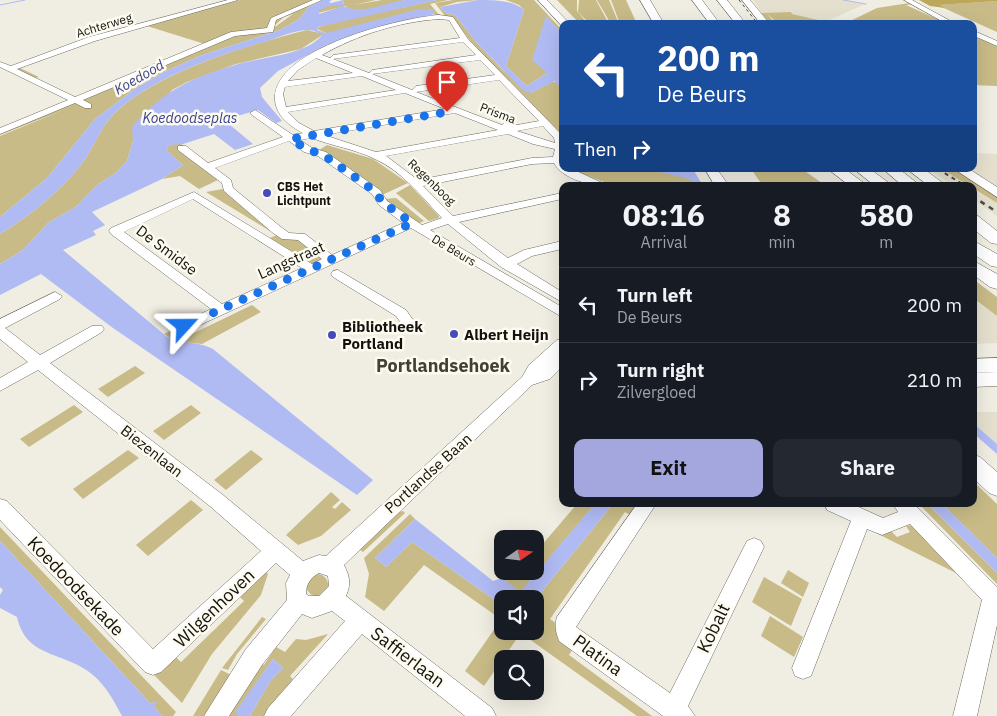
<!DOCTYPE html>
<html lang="en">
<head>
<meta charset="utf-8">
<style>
	:root { --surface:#171b24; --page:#242831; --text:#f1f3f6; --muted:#9ea1a6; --line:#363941; --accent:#a4a7dd }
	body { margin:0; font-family:"IBM Plex Sans",sans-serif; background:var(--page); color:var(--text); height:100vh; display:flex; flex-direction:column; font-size:19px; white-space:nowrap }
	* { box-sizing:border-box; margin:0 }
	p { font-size:16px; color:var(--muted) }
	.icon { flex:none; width:28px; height:28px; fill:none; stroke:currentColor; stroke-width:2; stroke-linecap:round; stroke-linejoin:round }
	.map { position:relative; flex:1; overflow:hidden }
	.drawer { position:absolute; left:559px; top:182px; width:418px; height:325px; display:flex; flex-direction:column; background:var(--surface); border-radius:10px; box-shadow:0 5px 20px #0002 }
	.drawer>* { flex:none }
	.banner { position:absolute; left:559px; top:20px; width:418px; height:152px; border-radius:10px; box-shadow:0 5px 20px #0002; background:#1a4fa0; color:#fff; overflow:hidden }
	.needle { width:32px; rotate:76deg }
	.buttons { position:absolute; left:494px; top:530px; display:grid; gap:10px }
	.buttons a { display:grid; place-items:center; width:50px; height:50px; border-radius:10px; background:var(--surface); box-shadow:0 5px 20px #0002; font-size:25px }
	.pin { position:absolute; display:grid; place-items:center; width:42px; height:42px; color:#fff; margin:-51px -21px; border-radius:50% 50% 50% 0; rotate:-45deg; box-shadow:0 0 5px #0007 }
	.pin .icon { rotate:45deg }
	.me { position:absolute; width:55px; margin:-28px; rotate:66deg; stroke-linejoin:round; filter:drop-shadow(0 0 4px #0008) }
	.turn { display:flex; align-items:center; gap:18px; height:105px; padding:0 15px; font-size:22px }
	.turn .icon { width:65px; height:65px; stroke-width:2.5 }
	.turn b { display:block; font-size:35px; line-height:42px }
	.then { display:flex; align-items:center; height:48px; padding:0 15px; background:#0003; gap:10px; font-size:19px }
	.eta { display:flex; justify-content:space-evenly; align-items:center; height:85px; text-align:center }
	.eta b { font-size:30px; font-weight:700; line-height:35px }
	.button { display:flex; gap:10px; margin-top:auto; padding:10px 15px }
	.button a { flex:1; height:58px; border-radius:10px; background:var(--accent); color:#111; font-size:20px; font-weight:700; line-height:58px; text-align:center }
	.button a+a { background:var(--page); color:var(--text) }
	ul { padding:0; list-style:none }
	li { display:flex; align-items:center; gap:15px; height:75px; padding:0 15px; border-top:1px solid var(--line) }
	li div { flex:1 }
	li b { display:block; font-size:19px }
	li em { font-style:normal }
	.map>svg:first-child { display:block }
	.built { fill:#e5e0ce }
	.green { fill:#c8bb87 }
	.forest { fill:#bca75a }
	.water { fill:#b0bbf4 }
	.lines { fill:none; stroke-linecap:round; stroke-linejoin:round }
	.stream { stroke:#b0bbf4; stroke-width:1 }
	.minor-casing { stroke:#6d6a61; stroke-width:1 }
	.major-casing { stroke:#6d6a61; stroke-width:1 }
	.highway-casing { stroke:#6d6a61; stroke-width:1 }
	.minor { fill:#fff; fill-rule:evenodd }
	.major { fill:#fff; fill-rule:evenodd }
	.highway { fill:#fff; fill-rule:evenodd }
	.rail-far2 { stroke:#4e4c46; stroke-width:1; stroke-dasharray:3 3; stroke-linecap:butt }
	.rail-far1 { stroke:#4e4c46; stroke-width:2; stroke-dasharray:4 4; stroke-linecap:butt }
	.rail { stroke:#4e4c46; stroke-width:2.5; stroke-dasharray:5 5; stroke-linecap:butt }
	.route { stroke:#1a73e8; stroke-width:9; stroke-dasharray:0 16.2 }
	.poi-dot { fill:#464abf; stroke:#fdfbef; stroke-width:2 }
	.labels { text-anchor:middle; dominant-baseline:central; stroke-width:5; stroke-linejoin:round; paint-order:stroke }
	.far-street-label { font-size:12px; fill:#13120e; stroke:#fdfbef }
	.far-poi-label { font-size:12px; font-weight:bold; fill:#13120e; stroke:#fdfbef; text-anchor:start }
	.far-water-label { font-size:14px; font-style:italic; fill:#3a4191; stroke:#fdfbef }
	.street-label { font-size:15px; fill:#13120e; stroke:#fdfbef }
	.poi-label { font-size:15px; font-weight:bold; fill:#13120e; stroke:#fdfbef; text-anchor:start }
	.quarter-label { font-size:18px; font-weight:bold; fill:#413f36; stroke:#fdfbef }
	.near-street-label { font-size:18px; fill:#13120e; stroke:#fdfbef }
</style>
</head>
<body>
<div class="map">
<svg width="997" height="716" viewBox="0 0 997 716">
	<rect width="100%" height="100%" fill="#f0ede2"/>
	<g class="built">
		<path d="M753 0H847L865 4 825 22 791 14 762 13Z"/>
		<path d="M973 153 997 154V187L967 169H972Z"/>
		<path d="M928 169H942L970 186H953Z"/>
		<path d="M972 188 997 203V216L973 199Z"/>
		<path d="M972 298 997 316V343L973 344Z"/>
		<path d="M972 412H997V444L973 423Z"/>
	</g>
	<g class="green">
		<path d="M240 0H318L272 19 270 29 263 32 237 33 208 45 147 26 75 47 20 68 39 77C31 80 23 75 16 70L22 65 93 39Z"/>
		<path d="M323 0 309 7 299 19 280 30 202 55 166 71 136 88 95 119 47 178 0 217V136L66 109 0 135V132L235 35 272 29 293 14 284 17 273 27V21Z"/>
		<path d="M343 0H376L353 5 382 0H405C391 4 355 16 345 6L318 13 319 9 327 5 344 4Z"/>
		<path d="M437 0H448L430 4 440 16 417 10 332 33H326L317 29 319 27 335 22Z"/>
		<path d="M453 0H478L457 2 440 7 446 13 455 15 476 42 503 70 531 93 552 82H557L562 91V136L477 50 454 19 445 16 435 3Z"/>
		<path d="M506 0H534L562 30V33L546 17 547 73 527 86 506 66 524 10 519 5Z"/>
		<path d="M557 0H577V11L588 24H580Z"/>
		<path d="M579 0H596L609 24H590L578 12Z"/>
		<path d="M597 0H609L619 24H611Z"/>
		<path d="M611 0H626L637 24H620Z"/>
		<path d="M997 1V32L937 5Z"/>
		<path d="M909 3 913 4 906 5 948 24H844L877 8Z"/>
		<path d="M791 12 792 14 827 22 779 24 767 14 776 24H771L761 13Z"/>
		<path d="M307 30 324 34 301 49 236 64 187 82 172 90 133 141 127 161 117 172 97 185 77 206 48 223 23 250 0 264V234C30 216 62 190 83 162 94 147 100 128 114 114 156 72 251 44 307 30Z"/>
		<path d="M972 33 997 45V86L973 85Z"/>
		<path d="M180 143 184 146 179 147 220 179 199 189 180 176 162 179 183 165 166 150 169 145Z"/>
		<path d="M327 145 373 159 408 183 382 195 319 150Z"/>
		<path d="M570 169C593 169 686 165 698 186H608L604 182Z"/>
		<path d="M751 169H802L826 186H763Z"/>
		<path d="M942 169H955L997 196V203Z"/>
		<path d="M410 185 439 216V218L429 221 396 193Z"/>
		<path d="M223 189 224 191 226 190 274 229 270 231 206 192Z"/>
		<path d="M396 198 424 221 417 224 384 199Z"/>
		<path d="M279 234 300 238 325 258 313 264 270 238Z"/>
		<path d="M973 279 997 297V316L973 298Z"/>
		<path d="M252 305 261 312 202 344 175 341 164 334 179 327 192 334Z"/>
		<path d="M135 366 145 373 108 397 98 389Z"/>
		<path d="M74 405 83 412 29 447 20 439Z"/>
		<path d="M191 405 201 413 164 440 153 431Z"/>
		<path d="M128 450 139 458 83 499 73 489Z"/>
		<path d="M251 450 263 459 226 490 214 480Z"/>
		<path d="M973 481 997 504V558L942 504H972Z"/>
		<path d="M331 492 340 500 332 507 335 509 342 502 351 510 321 536 298 545 286 535Z"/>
		<path d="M191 500 203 510 148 556 136 545Z"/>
		<path d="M577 504H595L520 593 502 578 508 571 517 574 520 571H535V553Z"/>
		<path d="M613 504H637L630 515 625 512 550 619 558 625 574 647 569 655 652 716H637L518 631H535V600Z"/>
		<path d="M919 504H928L997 573V584Z"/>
		<path d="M403 511 405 513 363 552 359 549 391 515Z"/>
		<path d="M410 514 415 519 375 558 386 567 412 542 502 605V620L424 565 384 611 365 597 369 574 364 558Z"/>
		<path d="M913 525 960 575 876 533 890 530 897 537 910 532 906 526Z"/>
		<path d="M0 527 176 712 173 716H162L154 706 155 701 151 704 0 541Z"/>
		<path d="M264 570 268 574 261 595 212 654 182 703 154 675 174 655 181 662 244 601 237 594Z"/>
		<path d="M788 570 809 583 803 597 781 583Z"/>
		<circle cx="317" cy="585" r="11"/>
		<path d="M764 577 802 599 791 626 752 602Z"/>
		<path d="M770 616 803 637 794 657 761 636Z"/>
		<path d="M262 617 266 619 237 654 228 670 222 668Z"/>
		<path d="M498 624 502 627V631H510L518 637 484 686 465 671Z"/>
		<path d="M328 634 290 676 298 685 270 716H250L271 680 283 668 273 659 236 712 240 716H224L261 662 264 665 276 647 285 652 296 639 306 640Z"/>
		<path d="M221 670 231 675 208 716H193Z"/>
	</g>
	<path class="forest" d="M919 0H997V1L939 5 945 8 930 6Z"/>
	<g class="water">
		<path d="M323 0H332L329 2 331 3 343 0 344 5H332L319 10V14L343 6C364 15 384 3 405 0 415 0 427 0 437 0L318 27 317 30 326 33 416 10 432 9 435 14 378 27 326 45 278 71 260 88 262 97 282 121 276 123 258 110 224 120 253 144 235 150 214 134 183 144 169 145 166 150 183 165 162 179 92 212 105 225 93 231 96 235 63 250 166 336C182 345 195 340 213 349L373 480 357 495 113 328 41 274 0 295V264L23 250 48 223 77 206 97 185 117 172 127 161 133 141 132 127C163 91 190 78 235 65 259 57 307 56 323 34 316 33 316 30 308 30 295 30 280 37 267 41 219 55 150 78 114 114 100 128 94 147 83 162 62 190 30 216 0 234V217L47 178 95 119 136 88 166 71 202 55 280 30 299 19 309 7Z"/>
		<path d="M478 0C493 0 513 0 524 10L506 66 527 86 547 73 532 60 546 16 562 33V91L555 81 531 93 524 91 476 42 455 15 446 13 440 7Z"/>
		<path d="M647 169H678L684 171 693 169 703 186H698L689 179Z"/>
		<path d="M973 423 997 444V454L973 433Z"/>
		<path d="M595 504H613L535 600 502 599V605L412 542 386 567 375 558 415 519 493 581 502 578 520 592Z"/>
		<path d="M928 504H942L997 558V573Z"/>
		<path d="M0 541 151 704 155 701 157 703 154 706 162 716H122C114 701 106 686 93 675 65 651 26 659 17 617L0 608V595L3 590 0 587Z"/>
		<path d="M273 659 283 668 271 680 250 716H240L235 712Z"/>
	</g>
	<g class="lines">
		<g class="stream">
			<path d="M843 0 866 4"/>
			<path d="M0 5 25 0"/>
		</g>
		<defs>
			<g id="minor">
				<path d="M228 0H238L95 41 17 69 75 97 231 32 267 28 271 18 313 0H322L276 20 273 32 235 36 83 100 91 104V108H85L75 103 0 134V128L68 100 0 67V62L11 66 89 37Z"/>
				<path d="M904 0H912L956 24H947Z"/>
				<path d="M439 15 453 17 468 39 562 135V169H572L609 186C593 187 562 179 554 163L532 164 423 186 453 216 562 193V199L459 222 508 258 524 250 562 241V249L532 256 517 264 562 292V302L501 267 448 224 430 230 562 307V317L411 228 189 330H179L177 327 179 324 211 309 111 234 109 231 111 228 194 192 312 264 322 259 298 240 282 239 273 233 224 191 222 183 178 150V146H186L208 163 283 137 252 115 250 113 255 110 293 135 303 133C289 126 276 115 275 100 271 49 400 18 439 15ZM439 19 449 20 460 38 333 55 330 58 322 55C357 35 398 22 439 19ZM463 42 476 55 372 70 369 73 333 59ZM316 58 353 73 288 81 298 70ZM480 60 495 75 416 86 412 90 372 74ZM362 76 396 90 286 107 283 94 285 87ZM499 80 539 121 517 125 506 121 502 125 416 92ZM405 93 445 109 314 131 299 123 288 112ZM455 113 498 130 376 152 324 135ZM543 126 554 138 555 143 517 131ZM508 134 533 144 555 149 553 157 532 158 418 180 386 156ZM312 138C332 146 355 149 375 159 402 171 422 197 442 218L422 225 387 201 380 190 326 152 312 148 300 140ZM289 141 304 152 318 156 372 194 379 205 403 223 332 255 305 234 289 233 281 227 233 188 231 180 215 168ZM193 199 302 268 222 304 124 232Z"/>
				<path d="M972 30 997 41V46L972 35Z"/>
				<path d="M338 270 406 310 416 324 414 327H404L396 316 333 277 331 274 333 271Z"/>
				<path d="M55 292 62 296 60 299 5 328 40 355 92 326H102L104 329 102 332 50 363 223 495 303 561 319 555 326 556 522 377 529 365 557 340 562 339V352L560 354H562V367L550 379 532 385 344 565C350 577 351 584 346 596L492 708 496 716H465L362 634 291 716H264L268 708 345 621 332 611 312 618 302 614 262 665 229 716H204L246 649 287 600 286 583 290 575 276 563 161 672 153 675 145 672 0 520V499L7 501 153 649 261 551 211 507 38 370 0 391V378L28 362 0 339V319ZM319 573 328 576 329 586 319 596H309L306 594C306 584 311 577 319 573Z"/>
				<path d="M637 504H656L576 627 670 693 747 541 754 538 761 541 764 547 688 706 695 716H663L559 641C556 632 554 626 557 617Z"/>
				<path d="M825 504H852L883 518 898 512 893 504H914L997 587V625L977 716H953L982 600 910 524 882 535 867 529 811 676 803 679 795 676 792 668 851 521 827 510Z"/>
			</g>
			<g id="major">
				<path d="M538 0H547L570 24 562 26Z"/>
				<path d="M742 0H750L770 24H761Z"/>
				<path d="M705 169H717L729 186H715Z"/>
				<path d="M954 169H969L997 187V197Z"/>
				<path d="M997 358V372L972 373V359Z"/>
				<path d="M997 372V386L972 387V373Z"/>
				<path d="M972 454 980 457 997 472V496L989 493 972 477Z"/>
			</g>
			<g id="highway">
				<path d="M640 0H650L664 24H654Z"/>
				<path d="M692 0H702L720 24H710Z"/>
				<path d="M717 0H727L746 24H736Z"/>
				<path d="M828 169H845L868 186H850Z"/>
				<path d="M854 169H870L893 186H875Z"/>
				<path d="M883 169H899L921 186H903Z"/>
				<path d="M907 169H924L947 186H929Z"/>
				<path d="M972 215 978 216 997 231V244L991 243 972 228Z"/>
				<path d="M972 240 997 254V267L991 266 972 253Z"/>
				<path d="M972 260 997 274V289L990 287 972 274Z"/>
			</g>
		</defs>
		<use href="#minor" class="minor-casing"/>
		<use href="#major" class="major-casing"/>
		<use href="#highway" class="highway-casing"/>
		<use href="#minor" class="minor"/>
		<use href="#major" class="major"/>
		<use href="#highway" class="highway"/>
		<path class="rail-far2" d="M739 0 758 24"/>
		<path class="rail-far1" d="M938 169 964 185"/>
		<g class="rail">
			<path d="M962 184 965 186"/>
			<path d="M972 196 997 212"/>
		</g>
	</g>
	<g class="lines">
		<path class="route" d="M184 326 412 223 382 202 376 192 322 154 308 150 291 139 447 112"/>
	</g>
	<g class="poi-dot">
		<circle cx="267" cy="193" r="5"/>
		<circle cx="454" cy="334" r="5"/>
		<circle cx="332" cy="335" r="5"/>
	</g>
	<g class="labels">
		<g class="far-street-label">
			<text transform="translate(104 25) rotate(-17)">Achterweg</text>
			<text transform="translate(498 113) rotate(21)">Prisma</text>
			<text transform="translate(432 182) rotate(44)">Regenboog</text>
			<text transform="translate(454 250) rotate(31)">De Beurs</text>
		</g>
		<g class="far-poi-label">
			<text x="277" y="186">CBS Het<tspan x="277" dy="14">Lichtpunt</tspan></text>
		</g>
		<g class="far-water-label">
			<text transform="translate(139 77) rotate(-30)">Koedood</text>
			<text x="190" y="118">Koedoodseplas</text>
		</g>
		<g class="street-label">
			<text transform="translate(167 250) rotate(37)">De Smidse</text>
			<text transform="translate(291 260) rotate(-24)">Langstraat</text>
			<text transform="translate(152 451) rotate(38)">Biezenlaan</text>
			<text transform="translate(428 473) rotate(-42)">Portlandse Baan</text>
		</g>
		<g class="poi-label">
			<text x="342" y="326">Bibliotheek<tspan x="342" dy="17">Portland</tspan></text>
			<text x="464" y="334">Albert Heijn</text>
		</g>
		<g class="quarter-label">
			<text x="443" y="365">Portlandsehoek</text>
		</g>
		<g class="near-street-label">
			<text transform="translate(76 586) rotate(46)">Koedoodsekade</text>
			<text transform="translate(214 608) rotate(-44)">Wilgenhoven</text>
			<text transform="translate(713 628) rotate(-64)">Kobalt</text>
			<text transform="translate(598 655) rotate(36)">Platina</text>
			<text transform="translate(408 657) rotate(37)">Saffierlaan</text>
		</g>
	</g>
</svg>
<div class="buttons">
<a><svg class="needle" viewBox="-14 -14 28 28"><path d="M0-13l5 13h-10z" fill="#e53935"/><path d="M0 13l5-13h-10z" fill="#9ea1a6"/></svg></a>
<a><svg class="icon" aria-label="sound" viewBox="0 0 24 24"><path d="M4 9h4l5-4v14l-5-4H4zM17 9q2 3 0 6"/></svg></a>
<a><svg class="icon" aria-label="search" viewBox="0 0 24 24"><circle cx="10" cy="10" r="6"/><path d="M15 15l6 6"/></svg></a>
</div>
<div class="pin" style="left:447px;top:112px;background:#d93025"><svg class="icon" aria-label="arrive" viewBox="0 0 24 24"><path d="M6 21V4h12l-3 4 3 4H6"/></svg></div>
<svg class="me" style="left:184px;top:326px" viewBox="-20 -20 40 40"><path d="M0-17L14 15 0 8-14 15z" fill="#1a73e8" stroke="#fff" stroke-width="4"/></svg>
<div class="banner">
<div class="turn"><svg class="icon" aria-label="left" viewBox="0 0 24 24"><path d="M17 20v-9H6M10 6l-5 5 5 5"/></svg><div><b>200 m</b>De Beurs</div></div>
<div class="then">Then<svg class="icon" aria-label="right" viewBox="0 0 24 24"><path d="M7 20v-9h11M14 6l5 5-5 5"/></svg></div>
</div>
<section class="drawer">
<div class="eta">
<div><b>08:16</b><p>Arrival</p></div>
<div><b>8</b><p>min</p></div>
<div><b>580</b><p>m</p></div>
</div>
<ul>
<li><svg class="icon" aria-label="left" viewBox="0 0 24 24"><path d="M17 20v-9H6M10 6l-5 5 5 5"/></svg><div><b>Turn left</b><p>De Beurs</p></div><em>200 m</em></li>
<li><svg class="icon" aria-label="right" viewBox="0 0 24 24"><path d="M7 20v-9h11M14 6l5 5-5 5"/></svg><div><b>Turn right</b><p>Zilvergloed</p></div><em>210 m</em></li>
</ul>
<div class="button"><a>Exit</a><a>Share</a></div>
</section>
</div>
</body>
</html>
